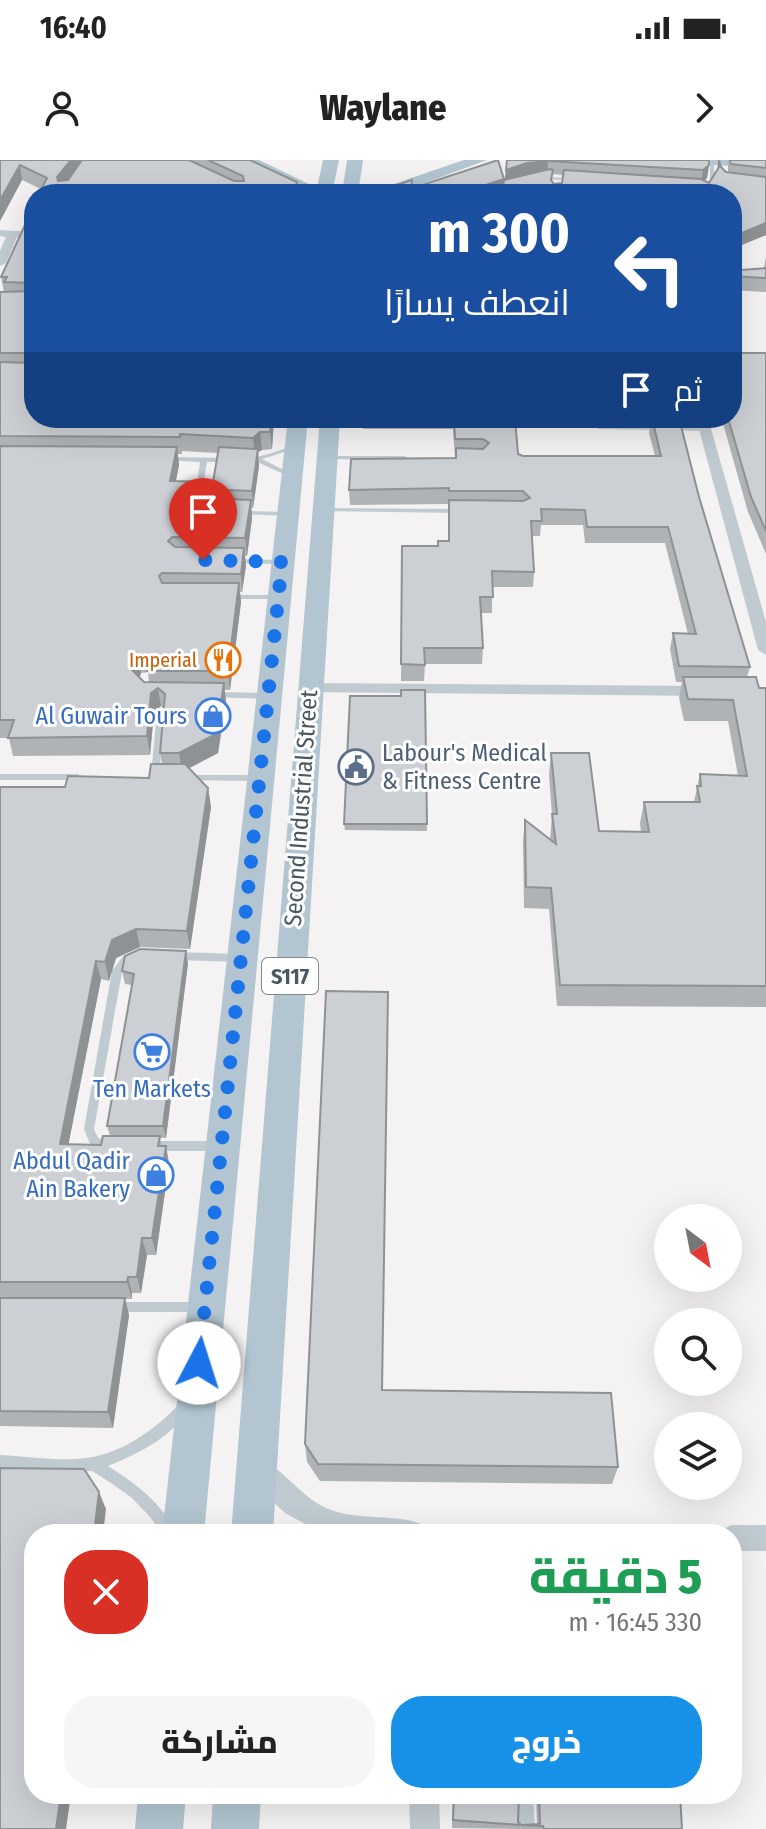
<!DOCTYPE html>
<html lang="ar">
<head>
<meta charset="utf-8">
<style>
	:root { --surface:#fff; --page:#f6f6f6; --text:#222; --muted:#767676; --accent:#1791e8 }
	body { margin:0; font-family:"Fira Sans Condensed",Cairo,sans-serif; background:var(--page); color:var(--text); direction:rtl; height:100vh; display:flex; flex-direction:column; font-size:30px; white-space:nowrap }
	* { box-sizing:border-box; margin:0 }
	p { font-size:26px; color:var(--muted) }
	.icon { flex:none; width:44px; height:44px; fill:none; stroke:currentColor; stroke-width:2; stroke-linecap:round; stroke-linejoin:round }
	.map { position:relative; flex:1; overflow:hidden; direction:ltr }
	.drawer { position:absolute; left:24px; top:1364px; width:718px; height:280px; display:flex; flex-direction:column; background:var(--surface); border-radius:32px; box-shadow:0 8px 32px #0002; direction:rtl }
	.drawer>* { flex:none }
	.hud { position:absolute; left:24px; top:24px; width:718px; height:244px; border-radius:32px; box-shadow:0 8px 32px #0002; direction:rtl; background:#1a4fa0; color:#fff; overflow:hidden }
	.needle { width:52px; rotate:148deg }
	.buttons { position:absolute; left:654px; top:1044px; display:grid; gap:16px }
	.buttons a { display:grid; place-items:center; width:88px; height:88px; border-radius:50%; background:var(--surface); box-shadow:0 8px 32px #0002; font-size:40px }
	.pin { position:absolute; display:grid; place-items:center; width:68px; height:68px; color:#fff; margin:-82px -34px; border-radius:50% 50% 50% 0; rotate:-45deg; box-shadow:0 0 8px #0007 }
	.pin .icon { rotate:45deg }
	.me { position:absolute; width:88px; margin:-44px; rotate:5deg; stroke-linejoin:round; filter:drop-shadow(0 0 6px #0008) }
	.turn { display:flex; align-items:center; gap:28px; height:168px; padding:0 40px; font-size:36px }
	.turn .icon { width:104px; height:104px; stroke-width:2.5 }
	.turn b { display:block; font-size:56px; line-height:68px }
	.then { display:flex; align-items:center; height:76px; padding:0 40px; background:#0003; gap:16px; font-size:30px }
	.round { display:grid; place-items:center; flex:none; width:84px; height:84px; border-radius:32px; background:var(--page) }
	.head { display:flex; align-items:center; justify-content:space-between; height:136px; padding:0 40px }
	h1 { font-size:48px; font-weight:800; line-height:60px; color:#1e9e55 }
	.primary-button { display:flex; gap:16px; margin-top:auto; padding:16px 40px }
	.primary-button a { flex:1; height:92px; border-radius:32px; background:var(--accent); color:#fff; font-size:32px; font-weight:800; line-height:92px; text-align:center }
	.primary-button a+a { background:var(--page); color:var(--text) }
	.status { display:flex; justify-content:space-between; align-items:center; height:56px; padding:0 40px; background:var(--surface); direction:ltr }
	.status svg { height:22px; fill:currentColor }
	header { display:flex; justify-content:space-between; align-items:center; height:104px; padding:0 40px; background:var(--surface); font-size:36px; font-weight:800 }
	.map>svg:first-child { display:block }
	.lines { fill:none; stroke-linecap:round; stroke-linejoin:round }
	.lane { fill:#c0cbd1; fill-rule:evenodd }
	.street { fill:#c0cbd1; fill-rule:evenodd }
	.primary { fill:#b2c5d0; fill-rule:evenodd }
	.wall { fill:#afb3b6; fill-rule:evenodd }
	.shaded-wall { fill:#8f9294 }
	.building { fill:#ccd0d4; stroke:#8f9294; stroke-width:2 }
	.route { stroke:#1a73e8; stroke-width:14; stroke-dasharray:0 25.2 }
	.labels { text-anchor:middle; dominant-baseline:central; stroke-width:6; stroke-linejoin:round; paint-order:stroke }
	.far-food-label { font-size:20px; fill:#c56008; stroke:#fff; text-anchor:end }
	.shield { fill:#fff; stroke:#808a90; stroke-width:2 }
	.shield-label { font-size:22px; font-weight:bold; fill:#495860 }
	.shop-label { font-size:24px; fill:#366cbe; stroke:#fff; text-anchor:end }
	.service-label { font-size:24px; fill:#4e5e75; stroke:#fff; text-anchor:start }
	.street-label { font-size:24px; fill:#495860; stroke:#fff }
</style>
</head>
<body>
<div class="status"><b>16:40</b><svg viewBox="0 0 49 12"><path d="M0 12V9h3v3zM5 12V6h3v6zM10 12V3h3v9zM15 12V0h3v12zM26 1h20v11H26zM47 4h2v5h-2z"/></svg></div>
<header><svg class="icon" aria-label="forward" viewBox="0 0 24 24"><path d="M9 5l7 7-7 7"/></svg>Waylane<svg class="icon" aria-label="person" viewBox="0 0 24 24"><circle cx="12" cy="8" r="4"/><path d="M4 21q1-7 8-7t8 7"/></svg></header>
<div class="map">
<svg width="766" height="1669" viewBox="0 0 766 1669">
	<rect width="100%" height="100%" fill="#f4f2f2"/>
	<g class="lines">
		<g class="lane">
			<path d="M710 0H714V20L708 26V34H702V26L710 20Z"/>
			<path d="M538 17 574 18 576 19 574 20 536 19Z"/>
			<path d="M513 23 518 24 492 34H484Z"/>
			<path d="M600 266 705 267 708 269 705 271 598 269 597 268Z"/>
			<path d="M295 285 298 287 297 288 262 299 292 314V316H288L255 301 246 302 243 300 269 294Z"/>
			<path d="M327 296H405L408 298 405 300 325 299 324 298Z"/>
			<path d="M166 297 230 298 233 300 230 302H207L202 332 199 334 196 332 200 302 164 300V298Z"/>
			<path d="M324 348 460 349 464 351 460 353 322 351V349Z"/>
			<path d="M241 351 288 352 292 354 288 356 239 354 237 353Z"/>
			<path d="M232 399 282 400 286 402 282 404 235 403H232Z"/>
			<path d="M226 435H278L282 437 278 439H229L225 437Z"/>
			<path d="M214 532 268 533 272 536 268 539 211 537 210 535Z"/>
			<path d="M161 549 165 552 159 615 155 618 151 615 157 552Z"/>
			<path d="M0 614H78L82 617 78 620H0Z"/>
			<path d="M186 615H258L262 618 258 621 183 620 182 618 183 616Z"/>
			<path d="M137 791 140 792 142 795 140 798 129 802 122 812 94 969 98 978 116 983 117 986 116 989 112 991 90 984 84 969 112 811 123 796Z"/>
			<path d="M176 792 240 794 245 798 240 802 176 800 171 796Z"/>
			<path d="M148 981H216L220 983 221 986 220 989 216 991H148L144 989 143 986 144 983Z"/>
			<path d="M115 1142H199L203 1143 205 1147 203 1151 199 1152H115L111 1151 109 1147 111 1143Z"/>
			<path d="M184 1241 188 1243 190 1247C174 1276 138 1294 108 1306 135 1323 163 1344 177 1374H162L150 1357 132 1338 111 1323 92 1311 61 1312 0 1307V1295C55 1298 91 1309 140 1277 149 1271 157 1265 165 1258 172 1252 177 1245 184 1241Z"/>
			<path d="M519 1634H533L535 1669H519Z"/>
		</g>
		<g class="street">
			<path d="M0 70 34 72V78L17 77 6 103 0 106V91L6 77 0 76Z"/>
			<path d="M696 258H708L766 462V495L758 490Z"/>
			<path d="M310 523 706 526 714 531 706 536 304 532V524Z"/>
			<path d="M259 1298C285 1309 301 1339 331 1350 361 1361 396 1353 424 1365L428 1374H324L285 1353 250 1320 246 1311 250 1302Z"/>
			<path d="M732 1365H766V1391H732V1374H720L723 1369Z"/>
			<path d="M409 1634H439L440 1669H410Z"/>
		</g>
		<g class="primary">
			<path d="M238 0H259L317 28 323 0H339L332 34H305Z"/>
			<path d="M347 0H363L358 34H342Z"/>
			<path d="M464 0H487L395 34H371L373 31Z"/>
			<path d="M706 0H766V8L714 5Z"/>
			<path d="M288 258H308L204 1374H162Z"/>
			<path d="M320 258H340L273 1374H231Z"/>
			<path d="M138 1634H186L183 1669H135Z"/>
			<path d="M213 1634H261L259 1669H211Z"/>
		</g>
	</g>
	<g class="wall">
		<path d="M0 0H250L297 22 298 34H39L41 29 22 20 0 61Z"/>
		<path d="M507 0 709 5 707 18 704 21 709 23 717 10 718 0H720L721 7 726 12H728V0H766V75L732 89 504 24 473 34H426L419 31V26L504 19V23ZM552 14 563 15 562 23 554 24 552 21Z"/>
		<path d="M30 53 274 258 272 289 262 290 258 292 259 306 253 348H251L252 358 247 396H245L246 406 242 432H240L241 442 230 530H224L226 541 218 593 189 608 208 628 211 647 190 789 140 787 116 798 109 821 101 819 68 985H101L110 976 107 966 132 825 125 824 122 811 188 803 166 978H160L162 986H166L169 1004 156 1095H147L141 1133H132V1139H125L129 1155 113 1268 0 1266V627H65L149 618 162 604 160 593 164 549 161 546 154 552 150 595 13 596 9 578H0V132H4L1 117 32 65ZM182 291 218 293 213 322 176 321 179 305 178 294H182ZM148 512 149 522H144L140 517 141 513Z"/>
		<path d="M766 96V132L732 130V115L764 108Z"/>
		<path d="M766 193V394L748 352 722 260H719L718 258H732Z"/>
		<path d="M356 258H676L750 507 747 517 759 528H766V847L557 846 549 749 524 748 523 681 525 660 550 680 552 655 549 615 551 593 599 671 641 672 640 663 644 642H694L700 614 738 616 728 561H684L679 538 682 522H676L670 489 673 473 688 474 665 383H585L583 365H541L540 376H532L534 412 533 427H492V453H480L483 488 482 504H425L424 521H401L402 386H438L448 381V344L350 345 349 330 455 298 453 269H363V258ZM516 264H651L649 273 655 296H523L518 294Z"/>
		<path d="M425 530 427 671 345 670 344 664Z"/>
		<path d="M382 1230 618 1307 612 1324 320 1321 307 1302 305 1284Z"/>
		<path d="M453 1634H519L518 1662 521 1665 520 1669 452 1668Z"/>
		<path d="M536 1634H680L682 1669H521L522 1665 537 1664Z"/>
	</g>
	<g class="shaded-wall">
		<path d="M71 0H85L60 32 57 17Z"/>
		<path d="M548 1 547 14 505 24 506 10 527 3Z"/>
		<path d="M20 5 22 20 0 61V40Z"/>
		<path d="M709 5 707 18 701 23 703 10Z"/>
		<path d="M504 19V24L473 34H458Z"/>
		<path d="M766 63V75L732 89V77Z"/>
		<path d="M272 258H274L272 289 270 272Z"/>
		<path d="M260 272 262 290 258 292 259 306 253 348 252 331 255 295 253 278Z"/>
		<path d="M177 287 179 305 172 339 170 321Z"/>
		<path d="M229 330 231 348 223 334Z"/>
		<path d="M251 340 252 358 247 396 245 378Z"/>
		<path d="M244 388 246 406 242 432 241 414Z"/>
		<path d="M239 423 241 442 230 530 228 511Z"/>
		<path d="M138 494 141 513 135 528 132 510Z"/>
		<path d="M224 523 226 541 218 593 182 612 179 593Z"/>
		<path d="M158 528 161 546 154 552 150 595 147 576 151 533Z"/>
		<path d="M208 628 211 647 190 789 187 771Z"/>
		<path d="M136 769 140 787 116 798 109 821 105 802 112 780Z"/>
		<path d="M186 791 188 803 166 978 163 966Z"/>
		<path d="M96 801 101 819 65 1002 60 984Z"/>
		<path d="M166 986 169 1004 156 1095 152 1078Z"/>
		<path d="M142 1078 147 1095 141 1133 137 1117Z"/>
		<path d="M128 1117 132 1133V1139L127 1122Z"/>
		<path d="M125 1138 129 1155 113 1268 108 1252Z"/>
		<path d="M99 1332 106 1349 103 1374H94Z"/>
		<path d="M61 1634H71L66 1669H56Z"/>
	</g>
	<g class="building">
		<path d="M0 0H71L57 17 58 21 68 20 82 0H189L234 21H244L243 16 208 0H250L297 22 295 34H39L47 18 20 5 0 40Z"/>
		<path d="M498 0 504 19 458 34H438L419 26Z"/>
		<path d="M507 0H709V5L703 10 548 1 527 3 506 10Z"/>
		<path d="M719 0 721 7 726 12 766 17V63L732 77V34H502L504 20 550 9 553 10 551 20 554 24 562 23 564 10 701 19 709 23 719 7Z"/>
		<path d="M730 0H766V8L731 4Z"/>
		<path d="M412 20 411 34H370Z"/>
		<path d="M34 45V56L30 53Z"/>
		<path d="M34 59V258H272L270 272H260L253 278 180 274V277L0 276V202L31 203 34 200 31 193H0V132L33 131V123L4 122 7 117H1L25 65 33 64Z"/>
		<path d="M766 108V118L732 116 741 110Z"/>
		<path d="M732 193H766V371L751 337 728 258H732Z"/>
		<path d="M454 258H515L518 294 523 296H661L652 258H679L699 337 750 507 679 506 673 473 696 474 668 367H587L585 350 541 349 542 361H531L534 412 492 411 493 437H480L483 488H424L425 505 401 504 402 386H438V381H449V340L523 341 530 338 523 331H449V328L349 330 351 299 456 298V288L483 289 489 283 483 279H455Z"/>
		<path d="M0 286 177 287 170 321 213 322 219 287 258 289 252 331 229 330 223 334 227 339 251 340 245 378 172 377 168 381 175 387 244 388 241 414 162 413 159 416 162 423H239L228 511H147L150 497 146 494H138L132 510 144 522 224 523 216 574 179 593H160L165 534 158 528 151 533 147 576 8 578 14 560H0Z"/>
		<path d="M683 517H756L759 528H766V826L560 825 551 728 526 727 525 660 556 684 552 654H557L551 593H589L599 671 649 672 644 642H700L697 626H701L700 614 747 616 733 540 688 539Z"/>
		<path d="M401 530H425L427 664H344L350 536H401Z"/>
		<path d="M151 604H185L208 628 187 771 136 769 112 780 105 802 96 801 60 984 101 985 103 976H160L158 986H166L152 1078H142L137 1117H128L127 1122H0V627H65L68 616 149 618Z"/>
		<path d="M140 789 186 791 163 966H107L134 814 122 811 125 796Z"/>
		<path d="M326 831 388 832 382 1230 611 1233 618 1307 318 1304 305 1284Z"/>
		<path d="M0 1138H125L108 1252 0 1251Z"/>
		<path d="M0 1308 84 1309 99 1332 94 1374H34V1634H61L56 1669H0Z"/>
		<path d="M454 1634H519L518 1662 521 1665 453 1660Z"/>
		<path d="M539 1634H680L682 1669H544L543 1666 522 1665 540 1664Z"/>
	</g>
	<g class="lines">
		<path class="route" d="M199 1203 282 402 203 400"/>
	</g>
	<defs>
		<symbol id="restaurant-ring" viewBox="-11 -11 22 22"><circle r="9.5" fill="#fff" stroke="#e8710a" stroke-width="1.5"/><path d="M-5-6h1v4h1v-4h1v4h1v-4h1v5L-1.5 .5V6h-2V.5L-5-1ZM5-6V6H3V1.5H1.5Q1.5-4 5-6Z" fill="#e8710a"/></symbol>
		<symbol id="shop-ring" viewBox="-11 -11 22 22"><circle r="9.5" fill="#fff" stroke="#3f7fe0" stroke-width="1.5"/><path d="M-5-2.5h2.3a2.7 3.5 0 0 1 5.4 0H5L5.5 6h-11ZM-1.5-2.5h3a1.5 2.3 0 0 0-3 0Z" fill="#3f7fe0"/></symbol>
		<symbol id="civic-ring" viewBox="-11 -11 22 22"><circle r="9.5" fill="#fff" stroke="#5c6f8a" stroke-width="1.5"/><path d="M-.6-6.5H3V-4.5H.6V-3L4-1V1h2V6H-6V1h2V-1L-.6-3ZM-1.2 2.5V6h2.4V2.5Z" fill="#5c6f8a"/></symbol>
		<symbol id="supermarket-ring" viewBox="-11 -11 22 22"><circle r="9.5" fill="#fff" stroke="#3f7fe0" stroke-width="1.5"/><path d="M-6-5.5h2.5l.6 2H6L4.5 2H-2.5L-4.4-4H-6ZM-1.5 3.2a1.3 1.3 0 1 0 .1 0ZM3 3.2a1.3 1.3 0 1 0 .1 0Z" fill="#3f7fe0"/></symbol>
	</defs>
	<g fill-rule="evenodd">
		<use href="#restaurant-ring" x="203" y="480" width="40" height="40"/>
		<use href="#shop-ring" x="193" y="536" width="40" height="40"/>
		<use href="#civic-ring" x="336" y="587" width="40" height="40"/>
		<use href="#supermarket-ring" x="132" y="872" width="40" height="40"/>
		<use href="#shop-ring" x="136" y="995" width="40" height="40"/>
	</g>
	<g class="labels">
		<g class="far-food-label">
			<text x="197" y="500">Imperial</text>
		</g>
		<rect class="shield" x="262" y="798" width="56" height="36" rx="6"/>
		<g class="shield-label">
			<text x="290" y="816">S117</text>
		</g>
		<g class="shop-label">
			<text x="187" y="556">Al Guwair Tours</text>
			<text x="152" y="929" text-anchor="middle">Ten Markets</text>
			<text x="130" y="1001">Abdul Qadir<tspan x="130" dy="28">Ain Bakery</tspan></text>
		</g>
		<g class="service-label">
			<text x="382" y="593">Labour's Medical<tspan x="382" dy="28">&amp; Fitness Centre</tspan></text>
		</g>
		<g class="street-label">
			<text transform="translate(301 648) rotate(-86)">Second Industrial Street</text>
		</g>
	</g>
</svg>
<div class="buttons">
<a><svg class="needle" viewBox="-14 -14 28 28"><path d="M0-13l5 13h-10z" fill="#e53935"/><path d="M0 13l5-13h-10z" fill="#767676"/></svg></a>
<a><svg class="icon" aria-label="search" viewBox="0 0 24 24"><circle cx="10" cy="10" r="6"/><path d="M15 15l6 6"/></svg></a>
<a><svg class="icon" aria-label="layers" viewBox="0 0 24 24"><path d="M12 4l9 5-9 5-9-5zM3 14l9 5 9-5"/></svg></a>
</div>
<div class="pin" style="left:203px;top:400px;background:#d93025"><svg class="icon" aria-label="arrive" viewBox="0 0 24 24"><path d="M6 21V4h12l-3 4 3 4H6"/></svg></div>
<svg class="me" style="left:199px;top:1203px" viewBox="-20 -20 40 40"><circle r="19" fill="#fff"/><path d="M0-13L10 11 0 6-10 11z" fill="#1a73e8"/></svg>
<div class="hud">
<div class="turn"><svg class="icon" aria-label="left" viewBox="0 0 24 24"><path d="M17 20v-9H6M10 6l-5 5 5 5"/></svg><div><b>300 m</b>انعطف يسارًا</div></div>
<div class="then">ثم<svg class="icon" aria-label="arrive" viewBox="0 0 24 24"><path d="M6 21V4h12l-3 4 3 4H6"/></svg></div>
</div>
<section class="drawer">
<div class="head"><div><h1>5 دقيقة</h1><p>330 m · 16:45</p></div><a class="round" style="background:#d93025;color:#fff"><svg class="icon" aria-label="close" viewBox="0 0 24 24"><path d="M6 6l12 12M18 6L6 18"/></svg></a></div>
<div class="primary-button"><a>خروج</a><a>مشاركة</a></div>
</section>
</div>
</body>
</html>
